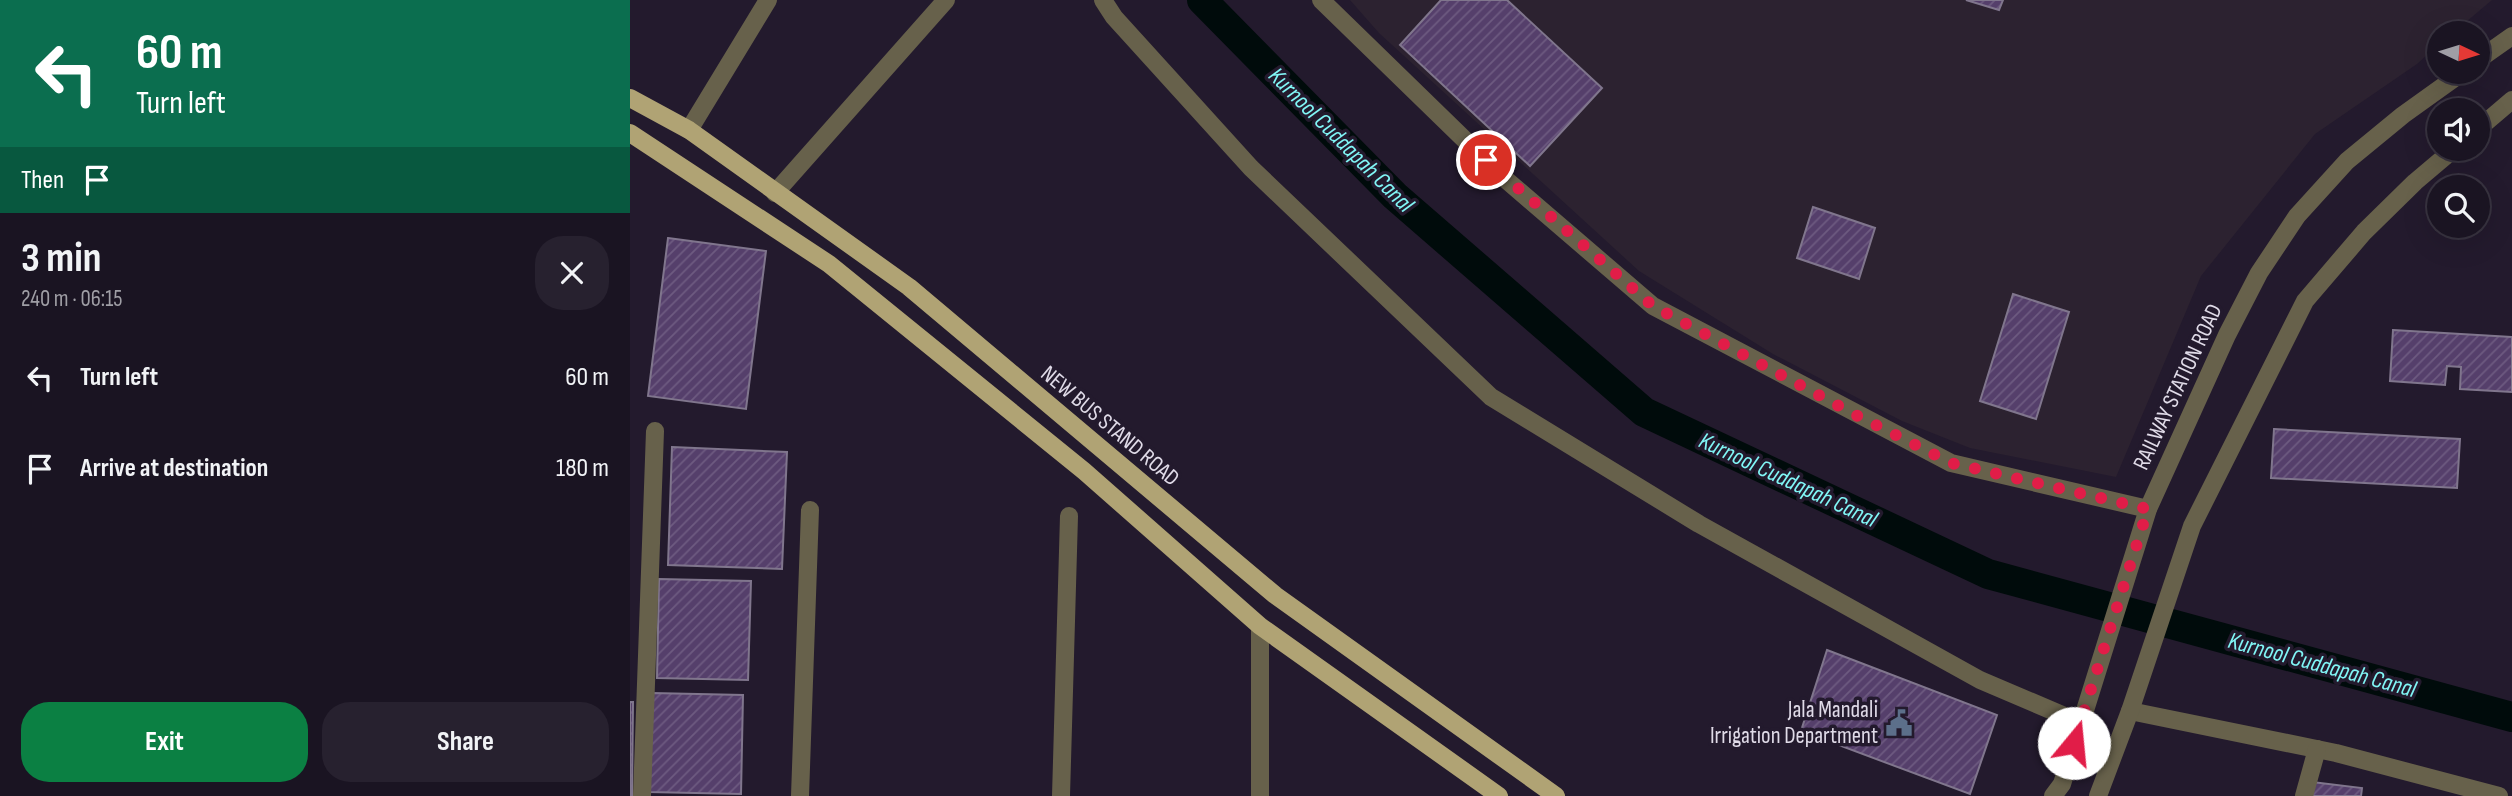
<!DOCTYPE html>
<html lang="en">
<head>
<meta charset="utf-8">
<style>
	:root { --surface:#1a1422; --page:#27212f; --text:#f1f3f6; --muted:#9f9ea5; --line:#383340; --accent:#0b8043 }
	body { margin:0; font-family:"Sofia Sans Condensed",sans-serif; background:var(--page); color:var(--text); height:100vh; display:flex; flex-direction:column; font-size:26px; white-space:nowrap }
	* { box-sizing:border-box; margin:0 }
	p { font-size:23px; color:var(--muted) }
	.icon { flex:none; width:38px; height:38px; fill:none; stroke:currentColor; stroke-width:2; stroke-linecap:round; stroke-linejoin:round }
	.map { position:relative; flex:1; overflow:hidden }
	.drawer { display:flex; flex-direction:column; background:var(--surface); width:630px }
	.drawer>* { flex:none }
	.hud { background:#0b6e4f; color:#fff; overflow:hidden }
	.needle { width:46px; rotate:94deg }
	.fabs { position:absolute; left:1797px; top:21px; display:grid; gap:14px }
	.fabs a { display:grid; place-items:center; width:63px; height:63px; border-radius:50%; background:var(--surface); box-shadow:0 7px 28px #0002,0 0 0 2px var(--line); font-size:35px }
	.pin { position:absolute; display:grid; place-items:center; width:60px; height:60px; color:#fff; margin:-30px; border:4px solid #fff; border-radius:50%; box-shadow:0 2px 7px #0007 }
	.me { position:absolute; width:77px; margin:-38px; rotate:17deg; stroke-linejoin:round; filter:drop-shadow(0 0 5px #0008) }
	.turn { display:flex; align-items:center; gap:24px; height:147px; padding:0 21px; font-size:32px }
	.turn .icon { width:91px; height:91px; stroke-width:2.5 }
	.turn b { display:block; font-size:49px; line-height:60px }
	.then { display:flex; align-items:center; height:66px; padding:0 21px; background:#0003; gap:14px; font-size:26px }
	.round { display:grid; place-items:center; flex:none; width:74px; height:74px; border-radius:28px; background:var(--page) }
	.overview { display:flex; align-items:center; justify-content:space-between; height:119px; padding:0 21px }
	h1 { font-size:42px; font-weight:700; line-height:52px }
	.action { display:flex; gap:14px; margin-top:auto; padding:14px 21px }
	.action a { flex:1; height:80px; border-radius:28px; background:var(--accent); color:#fff; font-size:28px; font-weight:700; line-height:80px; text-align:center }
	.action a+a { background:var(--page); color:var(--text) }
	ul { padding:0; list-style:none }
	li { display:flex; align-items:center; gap:21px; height:91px; padding:0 21px }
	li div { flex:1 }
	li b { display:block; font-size:26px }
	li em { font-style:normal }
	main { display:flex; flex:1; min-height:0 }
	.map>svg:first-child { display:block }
	.education { fill:#2c2230 }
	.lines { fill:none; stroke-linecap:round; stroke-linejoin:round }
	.canal { stroke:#000b0b; stroke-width:30 }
	.building { fill:url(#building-hatch); stroke:#80768d; stroke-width:2 }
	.minor { stroke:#67614b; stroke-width:18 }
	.major { stroke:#b0a374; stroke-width:18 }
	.route { stroke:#e11d48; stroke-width:12; stroke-dasharray:0 21.6 }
	.labels { text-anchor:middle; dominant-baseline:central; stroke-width:7; stroke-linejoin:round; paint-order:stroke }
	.street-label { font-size:23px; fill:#e0dbe8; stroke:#231a2d }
	.poi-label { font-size:23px; fill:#e0dbe8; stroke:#231a2d; text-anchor:end }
	.water-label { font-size:24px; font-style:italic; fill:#81f6f6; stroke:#231a2d }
</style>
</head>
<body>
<main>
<section class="drawer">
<div class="hud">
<div class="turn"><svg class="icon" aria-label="left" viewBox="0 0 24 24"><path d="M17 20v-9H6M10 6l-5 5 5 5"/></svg><div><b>60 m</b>Turn left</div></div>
<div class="then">Then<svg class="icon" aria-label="arrive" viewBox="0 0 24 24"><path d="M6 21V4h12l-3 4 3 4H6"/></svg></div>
</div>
<div class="overview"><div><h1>3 min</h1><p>240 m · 06:15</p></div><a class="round"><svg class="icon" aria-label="close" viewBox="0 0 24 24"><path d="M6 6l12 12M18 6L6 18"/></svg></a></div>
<ul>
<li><svg class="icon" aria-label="left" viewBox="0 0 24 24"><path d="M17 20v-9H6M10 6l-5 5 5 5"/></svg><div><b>Turn left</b></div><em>60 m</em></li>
<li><svg class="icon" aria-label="arrive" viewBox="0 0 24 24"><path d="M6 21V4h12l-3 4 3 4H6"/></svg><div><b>Arrive at destination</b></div><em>180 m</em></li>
</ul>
<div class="action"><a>Exit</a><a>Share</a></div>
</section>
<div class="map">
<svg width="1882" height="796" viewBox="0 0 1882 796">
	<defs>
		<pattern id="building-hatch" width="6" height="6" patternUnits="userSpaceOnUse" patternTransform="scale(1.75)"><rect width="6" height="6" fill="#553f6b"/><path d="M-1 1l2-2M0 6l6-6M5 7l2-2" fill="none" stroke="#6d5a80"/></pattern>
	</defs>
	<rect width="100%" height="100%" fill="#231a2d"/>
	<path class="education" d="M720 0H1862L1823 33H1810L1809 44 1787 64 1685 134 1571 276 1486 477 1340 448 1272 421 1143 354 1009 271 749 33Z"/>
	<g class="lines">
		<path class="canal" d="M572 0 765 196 1014 412 1358 574 1882 717"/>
	</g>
	<g class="building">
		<path d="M811 0H877L972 88 900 166 770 45Z"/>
		<path d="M1336 0H1373L1369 10Z"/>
		<path d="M1183 207 1245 228 1229 279 1167 258Z"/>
		<path d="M38 238 136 251 116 409 18 396Z"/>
		<path d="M1383 294 1439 312 1406 419 1350 401Z"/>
		<path d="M1763 330 1882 337V392L1830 389 1831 367 1817 366 1815 385 1760 381Z"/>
		<path d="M1644 429 1830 439 1827 488 1641 478Z"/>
		<path d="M42 447 157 452 152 569 38 565Z"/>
		<path d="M29 579 121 581 118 680 27 678Z"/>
		<path d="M1197 650 1367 715 1340 794 1171 731Z"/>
		<path d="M22 693 113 695 111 794 19 792Z"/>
		<path d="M0 702H3L2 796H0Z"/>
		<path d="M1682 782 1732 788 1731 796H1680Z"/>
	</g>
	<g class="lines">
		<g class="minor">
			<path d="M473 0 484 17 621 168 861 397 1069 524 1350 680 1451 723"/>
			<path d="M691 0 874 178 1023 306 1321 463 1518 509"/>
			<path d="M1848 60 1882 36"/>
			<path d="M1848 129 1882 100"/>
			<path d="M59 130 138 0"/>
			<path d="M145 193 316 0"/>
			<path d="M630 626V796"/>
			<path d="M1500 711 1706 753 1869 796"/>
			<path d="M12 796 25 431"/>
			<path d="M170 796 180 510"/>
			<path d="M431 796 439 516"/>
			<path d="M1423 796 1432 784 1518 509 1597 335 1629 273 1667 216 1717 161 1773 115 1833 72"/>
			<path d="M1468 796 1500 711 1562 526 1675 301 1734 232 1785 182 1824 149"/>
			<path d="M1674 796 1687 749"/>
		</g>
		<g class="major">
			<path d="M0 98 59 130 279 287 645 595 926 796"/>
			<path d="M0 133 199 264 454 471 630 626 869 796"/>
		</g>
	</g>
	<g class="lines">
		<path class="route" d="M856 160 1023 306 1220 412 1321 463 1518 509 1444 743"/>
	</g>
	<defs>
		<symbol id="civic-bare" viewBox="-9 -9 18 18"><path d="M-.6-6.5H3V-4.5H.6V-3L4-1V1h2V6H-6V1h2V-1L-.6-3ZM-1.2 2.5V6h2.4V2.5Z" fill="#5c6f8a" stroke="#231a2d" stroke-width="2.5" paint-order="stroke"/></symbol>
	</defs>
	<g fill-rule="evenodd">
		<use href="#civic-bare" x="1250" y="704" width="38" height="38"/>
	</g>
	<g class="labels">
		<g class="street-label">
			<text transform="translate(1548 387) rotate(-65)">RAILWAY STATION ROAD</text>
			<text transform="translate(480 426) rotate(40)">NEW BUS STAND ROAD</text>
		</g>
		<g class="poi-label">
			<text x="1248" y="710">Jala Mandali<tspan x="1248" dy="26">Irrigation Department</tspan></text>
		</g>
		<g class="water-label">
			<text transform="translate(711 140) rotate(45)">Kurnool Cuddapah Canal</text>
			<text transform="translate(1158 480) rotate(25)">Kurnool Cuddapah Canal</text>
			<text transform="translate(1692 665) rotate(15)">Kurnool Cuddapah Canal</text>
		</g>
	</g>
</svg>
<div class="fabs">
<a><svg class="needle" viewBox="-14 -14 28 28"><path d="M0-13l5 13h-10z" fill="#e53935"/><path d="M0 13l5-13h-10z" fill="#9f9ea5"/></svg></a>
<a><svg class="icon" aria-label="sound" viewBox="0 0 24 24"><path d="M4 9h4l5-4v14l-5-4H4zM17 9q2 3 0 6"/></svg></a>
<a><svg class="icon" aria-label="search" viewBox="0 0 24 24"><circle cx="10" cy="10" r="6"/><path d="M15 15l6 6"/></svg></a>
</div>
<div class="pin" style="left:856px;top:160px;background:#d93025"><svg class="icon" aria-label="arrive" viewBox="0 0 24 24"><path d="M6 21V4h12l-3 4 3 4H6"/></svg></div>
<svg class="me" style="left:1444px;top:743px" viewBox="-20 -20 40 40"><circle r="19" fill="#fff"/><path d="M0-13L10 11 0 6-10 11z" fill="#e11d48"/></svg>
</div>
</main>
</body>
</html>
